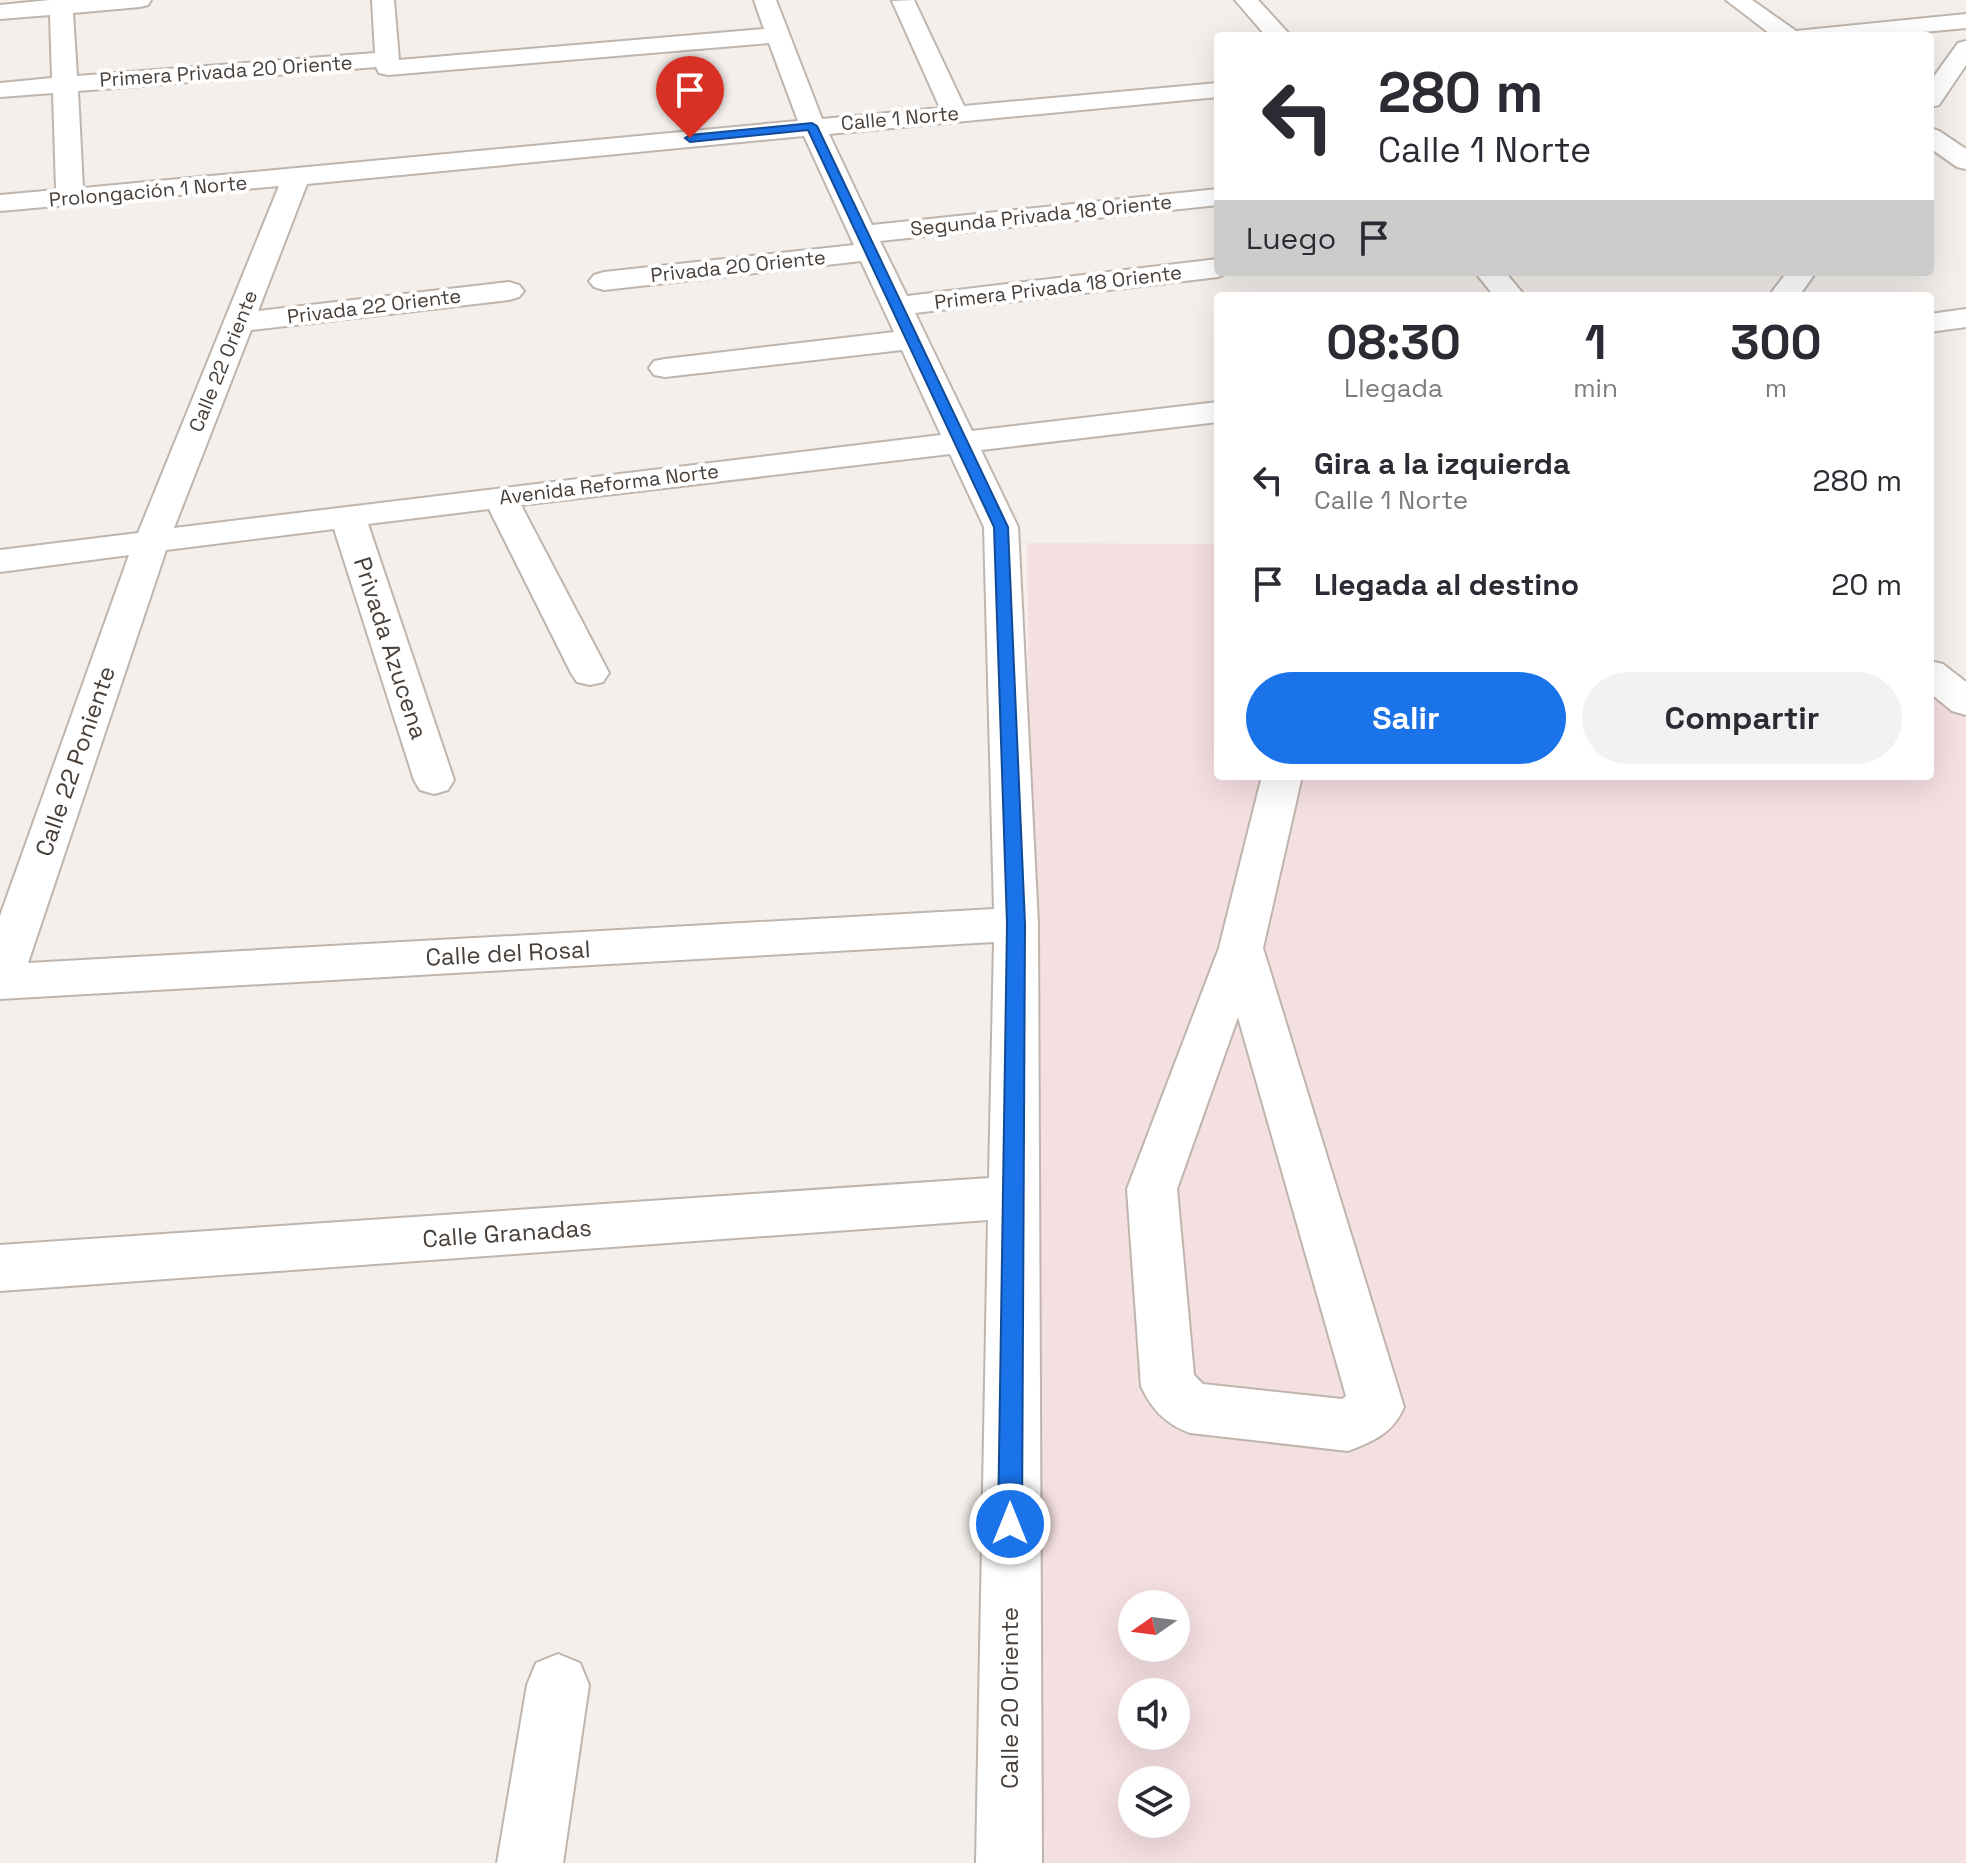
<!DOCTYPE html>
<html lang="es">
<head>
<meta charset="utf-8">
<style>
	:root { --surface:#fff; --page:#f2f2f3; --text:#2b2b33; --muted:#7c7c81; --accent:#1a73e8 }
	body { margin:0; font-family:"Space Grotesk",sans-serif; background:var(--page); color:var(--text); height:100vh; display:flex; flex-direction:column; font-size:30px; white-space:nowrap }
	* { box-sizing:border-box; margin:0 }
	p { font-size:26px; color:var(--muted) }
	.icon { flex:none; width:44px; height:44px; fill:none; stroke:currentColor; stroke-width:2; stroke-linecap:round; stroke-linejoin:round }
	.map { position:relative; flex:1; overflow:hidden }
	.side { position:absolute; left:1214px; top:292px; width:720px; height:488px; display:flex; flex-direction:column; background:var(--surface); border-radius:8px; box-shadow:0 8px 32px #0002 }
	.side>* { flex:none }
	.hud { position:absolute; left:1214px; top:32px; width:720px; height:244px; border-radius:8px; box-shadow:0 8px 32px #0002; background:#fff; color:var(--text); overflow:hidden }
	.needle { width:52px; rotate:256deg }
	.fabs { position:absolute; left:1118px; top:1590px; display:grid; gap:16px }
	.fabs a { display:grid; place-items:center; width:72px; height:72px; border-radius:50%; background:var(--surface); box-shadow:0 8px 32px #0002; font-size:40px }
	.pin { position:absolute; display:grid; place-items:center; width:68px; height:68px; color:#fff; margin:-82px -34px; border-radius:50% 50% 50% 0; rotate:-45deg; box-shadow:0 0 8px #0007 }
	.pin .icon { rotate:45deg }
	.me { position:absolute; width:88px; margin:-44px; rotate:0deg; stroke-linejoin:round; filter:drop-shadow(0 0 6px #0008) }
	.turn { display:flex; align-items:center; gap:28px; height:168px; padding:0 32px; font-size:36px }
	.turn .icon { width:104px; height:104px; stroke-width:2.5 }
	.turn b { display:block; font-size:56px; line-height:68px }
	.then { display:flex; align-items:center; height:76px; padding:0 32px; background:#0003; gap:16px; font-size:30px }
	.eta { display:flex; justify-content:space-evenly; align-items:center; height:136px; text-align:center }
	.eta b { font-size:48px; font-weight:600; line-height:56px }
	.action { display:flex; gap:16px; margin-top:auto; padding:16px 32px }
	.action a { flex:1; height:92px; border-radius:48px; background:var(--accent); color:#fff; font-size:32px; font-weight:600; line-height:92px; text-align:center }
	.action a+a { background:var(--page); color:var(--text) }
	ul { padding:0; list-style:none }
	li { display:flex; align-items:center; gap:24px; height:104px; padding:0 32px }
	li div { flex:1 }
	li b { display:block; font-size:30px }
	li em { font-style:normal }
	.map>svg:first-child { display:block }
	.medical { fill:#f4dfe1; fill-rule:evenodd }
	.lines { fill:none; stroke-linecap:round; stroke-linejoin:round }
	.minor-casing { stroke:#bfb5ad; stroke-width:4 }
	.minor { fill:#fff; fill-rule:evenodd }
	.route { fill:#1a73e8; stroke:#114b97; stroke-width:2 }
	.labels { text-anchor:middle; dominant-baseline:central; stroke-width:8; stroke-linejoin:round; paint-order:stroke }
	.far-street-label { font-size:20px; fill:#483f39; stroke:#fff }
	.street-label { font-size:24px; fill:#483f39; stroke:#fff }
</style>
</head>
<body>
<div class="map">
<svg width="1966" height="1863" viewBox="0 0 1966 1863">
	<rect width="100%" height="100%" fill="#f4efeb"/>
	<path class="medical" d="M1027 543 1218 544V776H1930V676L1966 705V1863H1043ZM1132 1604H1176V1648H1132ZM1132 1692H1176V1736H1132ZM1132 1780H1176V1824H1132Z"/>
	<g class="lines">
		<defs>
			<g id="minor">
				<path d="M50 0H151L148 5 140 7 73 13 77 76 375 53 372 0H394L399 60 764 29 754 0H776L822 119 940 108 892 1 914 0 964 106 1218 83V97L829 134 872 225 1218 189V205L880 241 907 296 1218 259V272H1230L1218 277 915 313 972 431 1218 402V422L981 450 1018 527 1038 924 1042 1863H976L988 1220 0 1291V1245L989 1178 994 942 0 999V916L129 555 0 572V550L138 533 279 186 0 211V195L56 190 53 93 0 97V83L52 78 50 15 0 19V5ZM769 43 798 121 83 188 78 91 376 67 379 73 388 75ZM804 136 854 245 604 272 594 275 589 281 594 287 604 290 861 261 894 332 665 359 654 361 649 368 654 375 665 377 902 350 941 435 174 528 251 330 509 300 519 297 524 291 519 285 509 282 258 311 307 184ZM950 454 984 527 994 909 28 963 166 550 334 529 414 780 420 790 434 794 448 790 454 780 368 524 489 509 571 673 577 682 590 685 603 682 609 673 521 505Z"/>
				<path d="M1235 0H1258L1291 36H1266Z"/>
				<path d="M1726 0H1752L1796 31 1966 14V28L1880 36H1773Z"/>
				<path d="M1966 41V65L1939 105 1930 107V82L1958 43Z"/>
				<path d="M1930 128 1939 131 1966 149V169L1957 167 1930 148Z"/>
				<path d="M1475 272H1505L1525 296H1494Z"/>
				<path d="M1787 272H1816L1799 296H1769Z"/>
				<path d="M1966 309V327L1930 332V314Z"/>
				<path d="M1930 661 1943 664 1966 682V715L1952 711 1930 693Z"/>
				<path d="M1262 776H1302L1263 948 1404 1407C1393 1433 1374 1441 1348 1451L1190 1433C1166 1424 1152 1410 1141 1386L1127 1189 1219 948ZM1238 1017 1346 1396 1342 1399 1203 1384 1194 1375 1177 1189Z"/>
				<path d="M558 1654 580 1663 589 1685 563 1863H497L527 1685 536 1663Z"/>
			</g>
		</defs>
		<use href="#minor" class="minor-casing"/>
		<use href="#minor" class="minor"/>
	</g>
	<path class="route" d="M812 123 817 126 1008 527 1025 924 1022 1524 1018 1532 1010 1535 1001 1532 998 1524 1007 924 994 527 808 130 690 142 685 138 690 135Z"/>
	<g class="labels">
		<g class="far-street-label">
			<text transform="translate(226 71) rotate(-4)">Primera Privada 20 Oriente</text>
			<text transform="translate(900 118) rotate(-5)">Calle 1 Norte</text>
			<text transform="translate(148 191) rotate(-5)">Prolongación 1 Norte</text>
			<text transform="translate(1041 215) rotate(-6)">Segunda Privada 18 Oriente</text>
			<text transform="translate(738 266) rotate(-6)">Privada 20 Oriente</text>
			<text transform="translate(1058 287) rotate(-7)">Primera Privada 18 Oriente</text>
			<text transform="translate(374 306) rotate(-7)">Privada 22 Oriente</text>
			<text transform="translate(223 361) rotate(-68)">Calle 22 Oriente</text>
			<text transform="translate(609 484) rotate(-7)">Avenida Reforma Norte</text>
		</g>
		<g class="street-label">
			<text transform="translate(391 648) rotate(72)">Privada Azucena</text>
			<text transform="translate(75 761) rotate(-71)">Calle 22 Poniente</text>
			<text transform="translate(508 953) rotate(-3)">Calle del Rosal</text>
			<text transform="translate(507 1233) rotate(-4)">Calle Granadas</text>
			<text transform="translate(1009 1698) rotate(-90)">Calle 20 Oriente</text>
		</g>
	</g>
</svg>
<div class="fabs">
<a><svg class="needle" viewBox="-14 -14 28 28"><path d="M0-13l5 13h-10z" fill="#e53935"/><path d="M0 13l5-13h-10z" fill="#7c7c81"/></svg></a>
<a><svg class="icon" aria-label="sound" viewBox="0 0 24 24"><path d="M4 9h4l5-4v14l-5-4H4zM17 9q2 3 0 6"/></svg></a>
<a><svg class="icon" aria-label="layers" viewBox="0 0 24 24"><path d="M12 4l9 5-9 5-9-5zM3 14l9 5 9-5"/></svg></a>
</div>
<div class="pin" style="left:690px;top:138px;background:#d93025"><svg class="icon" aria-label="arrive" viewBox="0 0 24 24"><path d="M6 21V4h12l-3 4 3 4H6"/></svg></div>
<svg class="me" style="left:1010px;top:1524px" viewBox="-20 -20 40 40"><circle r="17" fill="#1a73e8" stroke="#fff" stroke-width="3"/><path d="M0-11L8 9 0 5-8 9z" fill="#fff"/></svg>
<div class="hud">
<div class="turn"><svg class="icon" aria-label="left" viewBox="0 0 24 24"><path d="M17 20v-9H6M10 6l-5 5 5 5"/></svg><div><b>280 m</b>Calle 1 Norte</div></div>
<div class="then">Luego<svg class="icon" aria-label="arrive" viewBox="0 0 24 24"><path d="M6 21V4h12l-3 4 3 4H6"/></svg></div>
</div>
<section class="side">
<div class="eta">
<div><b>08:30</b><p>Llegada</p></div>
<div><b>1</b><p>min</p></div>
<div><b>300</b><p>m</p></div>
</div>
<ul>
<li><svg class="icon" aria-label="left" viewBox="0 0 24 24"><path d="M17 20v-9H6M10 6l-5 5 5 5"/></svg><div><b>Gira a la izquierda</b><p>Calle 1 Norte</p></div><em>280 m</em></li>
<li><svg class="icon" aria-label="arrive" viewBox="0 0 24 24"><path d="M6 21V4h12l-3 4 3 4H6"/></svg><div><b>Llegada al destino</b></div><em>20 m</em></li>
</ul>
<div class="action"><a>Salir</a><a>Compartir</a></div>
</section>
</div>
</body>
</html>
